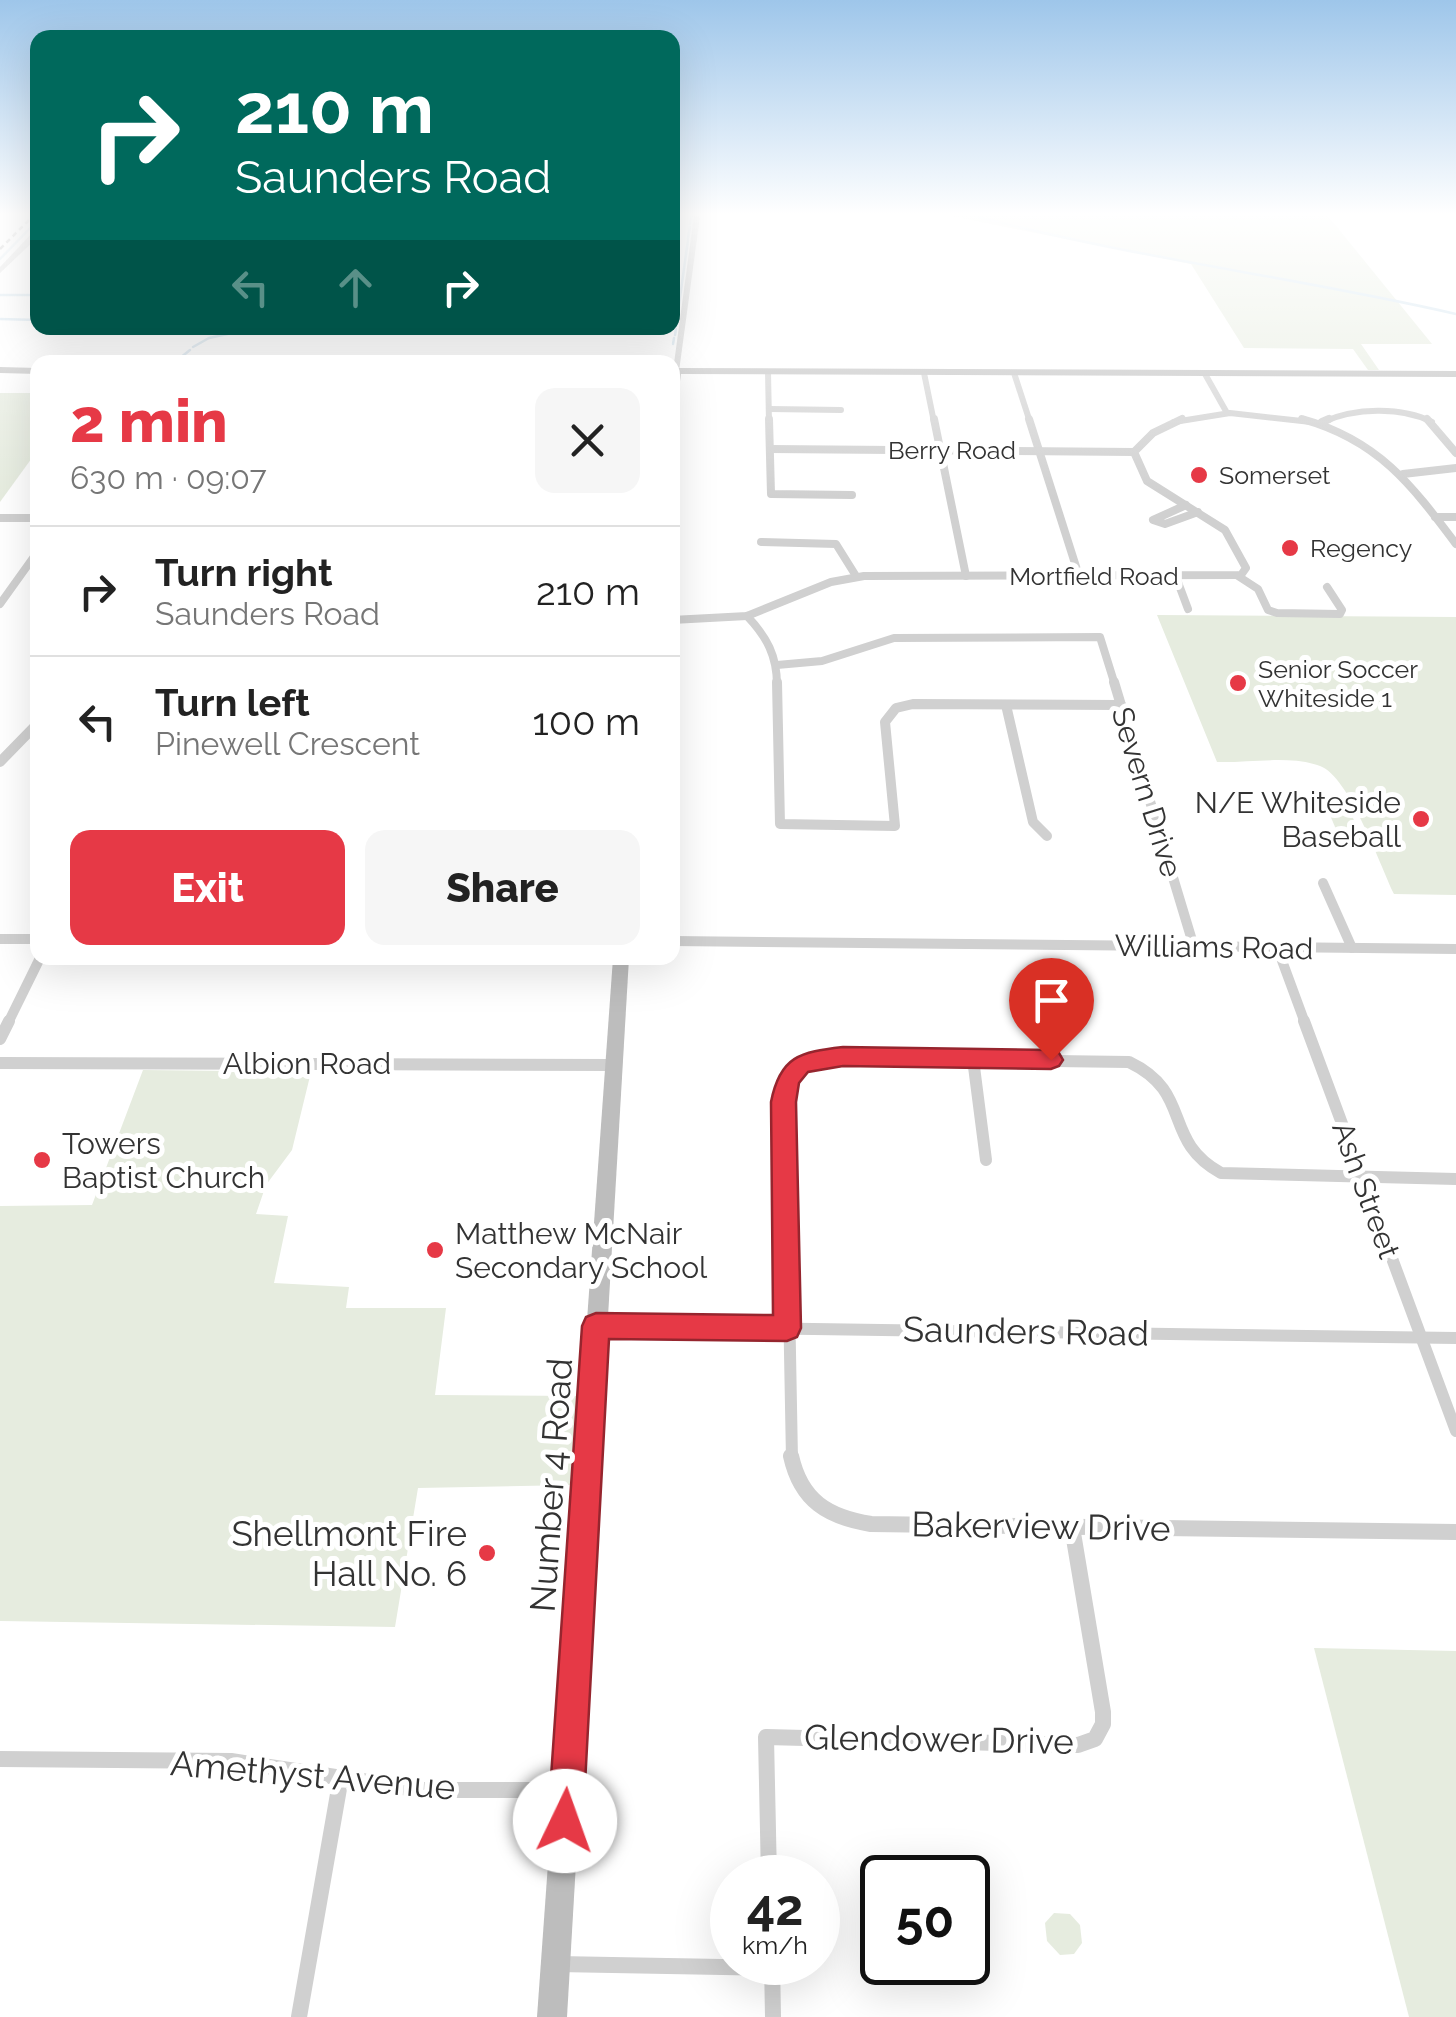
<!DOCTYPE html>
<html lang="en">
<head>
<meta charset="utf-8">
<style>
	:root { --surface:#fff; --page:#f6f6f6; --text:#222; --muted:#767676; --line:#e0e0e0; --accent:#e63946 }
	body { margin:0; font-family:Raleway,sans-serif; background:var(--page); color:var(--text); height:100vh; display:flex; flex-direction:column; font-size:38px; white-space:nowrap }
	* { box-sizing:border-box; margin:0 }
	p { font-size:32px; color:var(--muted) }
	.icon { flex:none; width:55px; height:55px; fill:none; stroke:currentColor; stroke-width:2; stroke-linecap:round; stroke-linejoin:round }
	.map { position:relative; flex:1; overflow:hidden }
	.side { position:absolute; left:30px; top:355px; width:650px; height:610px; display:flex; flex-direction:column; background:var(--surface); border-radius:20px; box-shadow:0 10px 40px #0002 }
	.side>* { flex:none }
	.banner { position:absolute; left:30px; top:30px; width:650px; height:305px; border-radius:20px; box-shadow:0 10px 40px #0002; background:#00695c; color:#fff; overflow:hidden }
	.speed { position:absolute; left:710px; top:1855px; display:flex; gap:20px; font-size:50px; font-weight:700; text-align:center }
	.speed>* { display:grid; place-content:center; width:130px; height:130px; border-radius:50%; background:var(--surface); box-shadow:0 10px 40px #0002; line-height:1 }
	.speed small { font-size:25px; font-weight:400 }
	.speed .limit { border:5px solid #111; border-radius:15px; background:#fff; color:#111 }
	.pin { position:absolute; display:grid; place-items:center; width:85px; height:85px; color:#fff; margin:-102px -42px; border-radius:50% 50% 50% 0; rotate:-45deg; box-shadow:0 0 10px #0007 }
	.pin .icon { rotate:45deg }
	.me { position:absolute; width:110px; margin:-55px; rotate:3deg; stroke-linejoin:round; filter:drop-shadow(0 0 8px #0008) }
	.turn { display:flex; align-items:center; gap:35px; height:210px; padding:0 40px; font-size:45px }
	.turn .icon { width:130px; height:130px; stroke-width:2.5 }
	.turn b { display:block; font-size:70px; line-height:85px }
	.lanes { display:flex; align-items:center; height:95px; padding:0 40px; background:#0003; justify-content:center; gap:50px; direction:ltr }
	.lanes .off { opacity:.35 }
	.round { display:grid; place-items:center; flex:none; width:105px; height:105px; border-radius:20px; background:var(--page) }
	.overview { display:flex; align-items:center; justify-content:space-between; height:170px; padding:0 40px }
	h1 { font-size:60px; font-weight:800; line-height:75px; color:var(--accent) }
	.action { display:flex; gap:20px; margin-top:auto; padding:20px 40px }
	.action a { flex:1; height:115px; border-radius:20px; background:var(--accent); color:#fff; font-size:40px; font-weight:800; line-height:115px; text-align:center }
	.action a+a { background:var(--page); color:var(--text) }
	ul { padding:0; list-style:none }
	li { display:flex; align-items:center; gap:30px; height:130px; padding:0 40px; border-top:2px solid var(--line) }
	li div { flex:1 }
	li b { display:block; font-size:38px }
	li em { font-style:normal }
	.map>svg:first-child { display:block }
	.green { fill:#e6ecdf }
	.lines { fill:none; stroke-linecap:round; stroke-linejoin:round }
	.stream { stroke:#cfe2ee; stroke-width:2.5 }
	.minor-far4 { stroke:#d0d0d0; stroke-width:6 }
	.minor-far3 { stroke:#d0d0d0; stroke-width:8 }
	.minor-far2 { stroke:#d0d0d0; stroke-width:10 }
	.minor-far1 { stroke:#d0d0d0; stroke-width:12 }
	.minor { stroke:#d0d0d0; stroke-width:16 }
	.tertiary { fill:#d0d0d0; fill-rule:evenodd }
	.secondary { fill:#bdbdbd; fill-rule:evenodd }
	.rail { stroke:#888; stroke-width:2.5; stroke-dasharray:5 4; stroke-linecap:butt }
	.route { fill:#e63946; stroke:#96252e; stroke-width:2.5 }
	.poi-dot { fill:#e63946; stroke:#fff; stroke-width:4 }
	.labels { text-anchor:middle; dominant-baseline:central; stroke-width:10; stroke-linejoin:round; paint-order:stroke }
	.far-street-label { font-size:25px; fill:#333; stroke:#fff }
	.far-poi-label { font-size:25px; fill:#333; stroke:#fff; text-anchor:start }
	.street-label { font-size:30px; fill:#333; stroke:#fff }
	.poi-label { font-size:30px; fill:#333; stroke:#fff; text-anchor:start }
	.near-street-label { font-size:35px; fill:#333; stroke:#fff }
	.near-poi-label { font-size:35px; fill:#333; stroke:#fff; text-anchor:end }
</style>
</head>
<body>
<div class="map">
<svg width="1456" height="2017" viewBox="0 0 1456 2017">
	<rect width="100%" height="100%" fill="#fff"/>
	<g class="green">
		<path d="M951 216H1328L1432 344H1361L1379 370H1368L1353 349 1244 348 1191 264Z"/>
		<path d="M0 393H37V451L0 502Z"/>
		<path d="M1157 615 1456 617V895L1394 894C1380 865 1349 776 1320 766 1291 755 1248 763 1217 762Z"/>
		<path d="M1321 794 1343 795 1363 841H1341Z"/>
		<path d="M143 1070 311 1072 292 1150 266 1185 256 1214 288 1216 274 1283 349 1287 346 1308H446L435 1395 578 1396 572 1485 418 1488 395 1627 0 1621V1206L92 1205Z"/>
		<path d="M1314 1648 1456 1651V2017H1409Z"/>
		<path d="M1054 1913 1070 1914 1080 1925 1082 1943 1074 1954 1060 1955 1047 1941 1045 1923Z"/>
	</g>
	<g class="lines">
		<g class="stream">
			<path d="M975 216C1133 258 1296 277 1456 314"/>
			<path d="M690 224 691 216"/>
			<path d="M688 238 690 227"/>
			<path d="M0 259 38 220"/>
			<path d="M0 295H38"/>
			<path d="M0 319 38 320"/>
			<path d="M676 326 688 240"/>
			<path d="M675 335 676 329"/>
			<path d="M673 344 674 338"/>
			<path d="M193 347 209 338 255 328"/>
			<path d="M175 362 190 350"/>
		</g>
		<g class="minor-far4">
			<path d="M676 371 697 216"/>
			<path d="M768 372 769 422"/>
			<path d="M924 373 934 422"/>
			<path d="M1014 373 1030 422"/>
			<path d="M1205 374 1227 413"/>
			<path d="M770 409 841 410"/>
			<path d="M1174 422 1230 413 1311 422"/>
			<path d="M1323 422C1354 408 1401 406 1432 422"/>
		</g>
		<g class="minor-far3">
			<path d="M769 419 771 494 852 495"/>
			<path d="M934 419 966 576"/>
			<path d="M1029 419 1079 576"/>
			<path d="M1302 419C1378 440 1411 484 1456 544"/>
			<path d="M1427 419 1456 453"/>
			<path d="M1322 422 1329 419"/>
			<path d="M770 449 1134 452"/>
			<path d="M1403 474 1456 468"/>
			<path d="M1186 505 1153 520 1165 524 1198 512"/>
			<path d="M1435 517H1456"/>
			<path d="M0 518H38"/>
			<path d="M761 542 836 544 856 576"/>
			<path d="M1238 576 1258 589 1268 610 1277 613 1340 614 1342 610 1327 587"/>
			<path d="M1176 577 1188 609"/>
			<path d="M0 604 38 551"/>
			<path d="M747 616C767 637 777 656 777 685"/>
			<path d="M672 620 747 616 831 582 864 576 1241 575 1246 568 1225 530 1147 481 1134 452 1153 433 1182 419"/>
			<path d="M777 665 822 661 894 638 1100 637 1115 685"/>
		</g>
		<g class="minor-far2">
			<path d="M777 682 780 824 895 826 885 722 896 708 913 704 1121 705"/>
			<path d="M1114 682 1194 947"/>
			<path d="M1006 705 1033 822 1047 836"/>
			<path d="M0 762 38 723"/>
			<path d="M1323 883 1352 948"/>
			<path d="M1277 947 1305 1023"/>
			<path d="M8 1023 40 958"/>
		</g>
		<g class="minor-far1">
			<path d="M1304 1021 1456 1431"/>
			<path d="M0 1039 9 1021"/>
			<path d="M973 1059 986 1160"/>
			<path d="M0 1063 614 1065"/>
			<path d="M596 1326 1456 1338"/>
			<path d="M792 1459 785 1087 799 1066 826 1058 1129 1062C1194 1093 1161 1140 1221 1173L1456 1179"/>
		</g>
		<g class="minor">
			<path d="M791 1456C801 1501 828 1517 871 1524L1456 1532"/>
			<path d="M0 1759 231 1761 422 1790H567"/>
			<path d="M769 1878 766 1737 1078 1745 1095 1739 1103 1724V1712L1072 1527"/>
			<path d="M772 1962 773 2017"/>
			<path d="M557 1964 772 1968"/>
			<path d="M299 2017 341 1777"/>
		</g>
		<g class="tertiary">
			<path d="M35 230H38V237L0 273V267Z"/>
			<rect x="0" y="934" width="38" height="10"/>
			<path d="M672 936 1456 944V954L672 946Z"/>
		</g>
		<g class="secondary">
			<path d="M0 367 38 368V374L0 373Z"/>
			<path d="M672 368 1456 371V377L681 374 677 403 672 406Z"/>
			<path d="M613 958H629L567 2017H537Z"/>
		</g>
		<path class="rail" d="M0 249 33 216"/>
	</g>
	<linearGradient id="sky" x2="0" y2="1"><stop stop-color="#9ec6ea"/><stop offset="0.43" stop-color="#fff"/><stop offset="1" stop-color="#fff" stop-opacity="0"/></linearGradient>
	<rect width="1456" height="498" fill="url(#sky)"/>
	<path class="route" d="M843 1047 1051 1050 1059 1053 1063 1060 1059 1066 1051 1069 843 1066 808 1072 799 1083 796 1102 801 1328 797 1337 787 1341 609 1339 583 1821 578 1833 565 1838 553 1833 548 1821 582 1326 586 1317 596 1313 773 1315 771 1102C780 1056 800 1052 843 1047Z"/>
	<g class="poi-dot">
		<circle cx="1199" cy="475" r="10"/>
		<circle cx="1290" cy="548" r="10"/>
		<circle cx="1238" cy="683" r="10"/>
		<circle cx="1421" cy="819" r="10"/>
		<circle cx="42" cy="1160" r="10"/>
		<circle cx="435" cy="1250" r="10"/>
		<circle cx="487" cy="1553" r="10"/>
	</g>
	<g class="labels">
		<g class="far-street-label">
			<text x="952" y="450">Berry Road</text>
			<text x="1094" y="576">Mortfield Road</text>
		</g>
		<g class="far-poi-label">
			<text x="1219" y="475">Somerset</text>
			<text x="1310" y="548">Regency</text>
			<text x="1258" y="669">Senior Soccer<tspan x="1258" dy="29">Whiteside 1</tspan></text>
		</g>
		<g class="street-label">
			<text transform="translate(1147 792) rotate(73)">Severn Drive</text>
			<text transform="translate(1214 947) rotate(1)">Williams Road</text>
			<text x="307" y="1063">Albion Road</text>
			<text transform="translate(1366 1190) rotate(70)">Ash Street</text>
		</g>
		<g class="poi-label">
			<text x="1401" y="802" text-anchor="end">N/E Whiteside<tspan x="1401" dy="34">Baseball</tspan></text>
			<text x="62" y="1143">Towers<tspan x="62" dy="34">Baptist Church</tspan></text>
			<text x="455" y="1233">Matthew McNair<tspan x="455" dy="34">Secondary School</tspan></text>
		</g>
		<g class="near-street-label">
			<text transform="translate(1026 1331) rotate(1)">Saunders Road</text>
			<text transform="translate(551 1485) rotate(-86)">Number 4 Road</text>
			<text transform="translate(1041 1526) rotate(1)">Bakerview Drive</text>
			<text transform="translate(939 1739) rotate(1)">Glendower Drive</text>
			<text transform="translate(313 1775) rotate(5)">Amethyst Avenue</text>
		</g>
		<g class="near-poi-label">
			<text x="467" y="1533">Shellmont Fire<tspan x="467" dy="40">Hall No. 6</tspan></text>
		</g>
	</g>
</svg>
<div class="speed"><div>42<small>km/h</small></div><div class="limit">50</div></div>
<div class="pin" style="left:1051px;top:1060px;background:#d93025"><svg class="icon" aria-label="arrive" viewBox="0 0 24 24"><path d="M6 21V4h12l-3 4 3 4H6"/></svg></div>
<svg class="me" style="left:565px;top:1821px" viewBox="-20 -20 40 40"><circle r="19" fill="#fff"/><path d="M0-13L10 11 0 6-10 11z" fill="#e63946"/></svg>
<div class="banner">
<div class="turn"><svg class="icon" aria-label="right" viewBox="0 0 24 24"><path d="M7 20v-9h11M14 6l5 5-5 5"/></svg><div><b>210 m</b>Saunders Road</div></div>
<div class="lanes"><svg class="icon off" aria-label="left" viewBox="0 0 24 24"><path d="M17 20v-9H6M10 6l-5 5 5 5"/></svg><svg class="icon off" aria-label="ahead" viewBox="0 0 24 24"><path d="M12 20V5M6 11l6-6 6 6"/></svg><svg class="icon" aria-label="right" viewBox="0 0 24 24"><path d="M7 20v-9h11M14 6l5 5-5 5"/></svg></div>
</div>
<section class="side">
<div class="overview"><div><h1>2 min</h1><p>630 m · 09:07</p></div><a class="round"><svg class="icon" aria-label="close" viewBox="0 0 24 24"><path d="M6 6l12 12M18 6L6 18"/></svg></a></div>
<ul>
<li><svg class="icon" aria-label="right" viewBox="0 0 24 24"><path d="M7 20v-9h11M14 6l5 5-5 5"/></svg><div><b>Turn right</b><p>Saunders Road</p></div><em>210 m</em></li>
<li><svg class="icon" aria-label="left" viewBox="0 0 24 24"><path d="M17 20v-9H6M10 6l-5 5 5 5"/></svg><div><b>Turn left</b><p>Pinewell Crescent</p></div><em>100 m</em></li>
</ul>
<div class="action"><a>Exit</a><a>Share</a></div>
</section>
</div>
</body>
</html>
